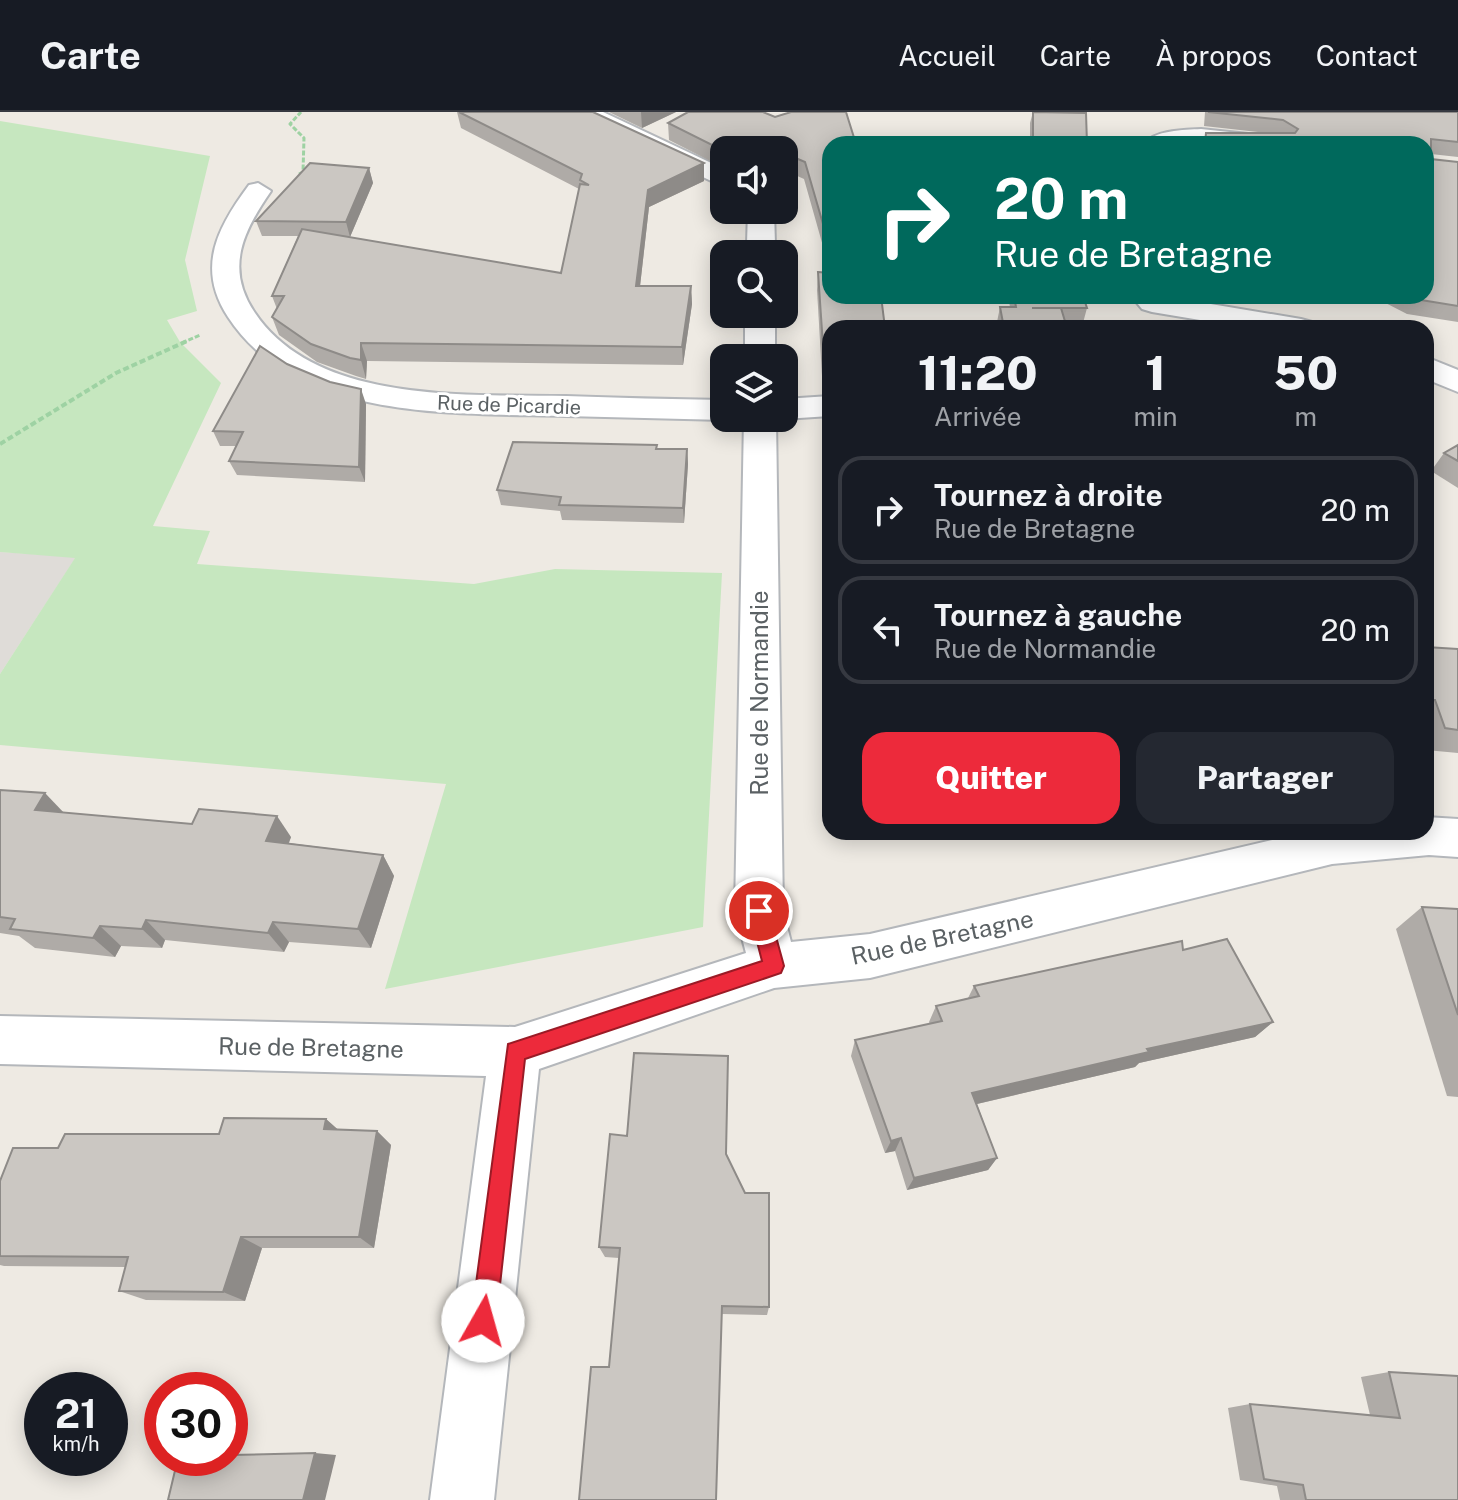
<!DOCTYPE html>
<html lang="fr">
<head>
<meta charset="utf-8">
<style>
	:root { --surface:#171b24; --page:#242831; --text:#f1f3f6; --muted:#9ea1a6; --line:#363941; --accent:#ed2a3b }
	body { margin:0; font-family:"Public Sans",sans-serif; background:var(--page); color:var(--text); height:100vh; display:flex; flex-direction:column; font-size:30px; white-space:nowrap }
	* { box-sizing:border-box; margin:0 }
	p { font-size:26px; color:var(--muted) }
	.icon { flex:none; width:44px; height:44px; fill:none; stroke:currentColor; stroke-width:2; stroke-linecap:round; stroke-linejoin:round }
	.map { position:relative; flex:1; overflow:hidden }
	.side { position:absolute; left:822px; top:208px; width:612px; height:520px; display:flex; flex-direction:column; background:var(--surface); border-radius:24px; box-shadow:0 4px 20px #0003 }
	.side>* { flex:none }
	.top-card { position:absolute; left:822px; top:24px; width:612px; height:168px; border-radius:24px; box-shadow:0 4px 20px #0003; background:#00695c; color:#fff; overflow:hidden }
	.fabs { position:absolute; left:710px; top:24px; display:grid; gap:16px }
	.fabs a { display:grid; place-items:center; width:88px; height:88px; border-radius:16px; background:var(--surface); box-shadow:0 4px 20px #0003; font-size:40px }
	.speed { position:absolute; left:24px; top:1260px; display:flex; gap:16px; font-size:40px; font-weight:700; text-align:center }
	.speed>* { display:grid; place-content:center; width:104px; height:104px; border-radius:50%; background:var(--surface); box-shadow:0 4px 20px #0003; line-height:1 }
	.speed small { font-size:20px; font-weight:400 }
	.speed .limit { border:12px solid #d22; background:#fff; color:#111 }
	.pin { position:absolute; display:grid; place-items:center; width:68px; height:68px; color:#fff; margin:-34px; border:4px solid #fff; border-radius:50%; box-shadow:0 2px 8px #0007 }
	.me { position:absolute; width:88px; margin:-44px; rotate:7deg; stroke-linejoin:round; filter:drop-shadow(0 0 6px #0008) }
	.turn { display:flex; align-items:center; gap:28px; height:168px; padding:0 40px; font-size:36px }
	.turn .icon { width:104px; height:104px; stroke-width:2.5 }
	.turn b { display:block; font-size:56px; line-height:68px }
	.eta { display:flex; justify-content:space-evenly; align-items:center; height:136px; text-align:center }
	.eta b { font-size:48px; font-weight:800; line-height:56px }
	.action { display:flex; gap:16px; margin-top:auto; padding:16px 40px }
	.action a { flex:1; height:92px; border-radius:24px; background:var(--accent); color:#fff; font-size:32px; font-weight:800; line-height:92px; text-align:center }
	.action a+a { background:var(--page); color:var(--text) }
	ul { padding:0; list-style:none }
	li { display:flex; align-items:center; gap:24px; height:108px; margin:0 16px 12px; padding:0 24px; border:4px solid var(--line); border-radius:24px }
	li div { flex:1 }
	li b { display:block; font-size:30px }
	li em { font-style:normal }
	header { display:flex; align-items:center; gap:48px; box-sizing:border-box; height:112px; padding:0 40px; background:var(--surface); border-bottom:2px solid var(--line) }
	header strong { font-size:38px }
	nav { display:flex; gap:44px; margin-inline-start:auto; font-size:28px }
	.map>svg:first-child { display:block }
	.industrial { fill:#dfdcd8 }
	.green { fill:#c6e7bf }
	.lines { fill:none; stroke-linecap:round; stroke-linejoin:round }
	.minor-casing { stroke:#b4b7bb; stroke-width:4 }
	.path-far1 { stroke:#9ed2a3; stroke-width:3; stroke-dasharray:5 2; stroke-linecap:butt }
	.path { stroke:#9ed2a3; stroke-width:4; stroke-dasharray:6 3; stroke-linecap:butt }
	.minor { fill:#fff; fill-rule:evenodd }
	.wall { fill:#afaba7 }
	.shaded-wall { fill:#8e8b88 }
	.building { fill:#cbc7c2; stroke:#8e8b88; stroke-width:2 }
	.route { fill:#ed2a3b; stroke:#9a1b26; stroke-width:2 }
	.labels { text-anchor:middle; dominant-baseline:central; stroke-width:6; stroke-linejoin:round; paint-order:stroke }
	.far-street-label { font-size:20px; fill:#5b6164; stroke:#fff }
	.street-label { font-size:24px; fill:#5b6164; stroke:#fff }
</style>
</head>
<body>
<header>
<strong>Carte</strong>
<nav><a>Accueil</a><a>Carte</a><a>À propos</a><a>Contact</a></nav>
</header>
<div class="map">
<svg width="1458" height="1388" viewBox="0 0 1458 1388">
	<rect width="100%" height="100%" fill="#eeeae3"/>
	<path class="industrial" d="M0 440 76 445 0 562Z"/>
	<path class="green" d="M0 9 210 44 185 148 197 199 167 208 180 230 221 271 153 414 210 419 197 452 474 472 555 457 722 461 703 815 385 877 446 672 0 633V562L75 446 0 440Z"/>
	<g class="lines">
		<defs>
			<g id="minor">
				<path d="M572 0H603L724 57V75L576 5Z"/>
				<path d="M1201 17 1277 25 1289 32H1144C1154 18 1184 18 1201 17Z"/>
				<path d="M258 71 271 79C244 118 224 156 255 201 317 293 469 282 566 284 619 286 671 287 724 288V306H732L724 308C671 307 618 305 565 304 457 301 296 310 228 205 196 156 217 116 249 73Z"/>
				<path d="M748 98H774L775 133 768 142H739L747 132Z"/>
				<path d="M1163 184 1301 207 1312 210 1316 216H1248L1152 200 1142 197 1137 191 1142 185Z"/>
				<rect x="745" y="202" width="30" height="44"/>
				<path d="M1426 245 1458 258V280L1426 267Z"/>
				<path d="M830 284V304L784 307 780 306H784V287Z"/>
				<path d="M744 306H776L783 799 791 830 870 822 1306 720H1426V705L1458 707V745L1429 743 1332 752 870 866 774 876 539 957 494 1388H430L486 964 0 952V904L515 915 746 841 735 799Z"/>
			</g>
		</defs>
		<use href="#minor" class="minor-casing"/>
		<g class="path-far1">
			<path d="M299 62 303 60 304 26 290 12 301 0"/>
			<path d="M182 231 200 223"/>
		</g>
		<path class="path" d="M0 332 116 261 187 229"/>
		<use href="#minor" class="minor"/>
	</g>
	<g class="wall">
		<path d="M457 0H592L704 51V69L649 95 640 174H691L692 192 683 253 367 249 366 267 356 264 317 250 279 223 272 205 277 197 272 184 298 124H262L256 109 369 56 373 71 350 125 561 161 579 77 461 16Z"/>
		<path d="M609 0H676L642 16Z"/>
		<path d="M1033 0 1087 32H1030V11Z"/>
		<path d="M1205 0H1458V45L1431 42V47L1458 50V210L1407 202 1372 184H1426V32H1202L1206 21H1267L1204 14Z"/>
		<path d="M668 11 830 32V159L804 67 784 58V38H724V56L669 28Z"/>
		<path d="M818 160 830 216V283L823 281 817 178Z"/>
		<path d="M1008 184H1083L1087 196 1083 211H1065L1067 216H998L997 210 1000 195H1010Z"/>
		<path d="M287 252 366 292 365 370 237 363 229 349 236 334H220L213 319Z"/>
		<path d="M830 288V370H829L825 307 826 289Z"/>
		<path d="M657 333V337H687L688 352 684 411 562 408 560 399 501 393 497 378Z"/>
		<path d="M1458 333V376L1431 359 1444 341Z"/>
		<path d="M1426 535 1458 537V641L1426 638Z"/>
		<path d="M0 678 64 701 291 725 289 731 383 743 394 764 371 836 289 830 284 840 165 828 162 836 121 834 115 845 35 836 19 824 0 821Z"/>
		<path d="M1422 795 1458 797V985L1447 984 1396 817Z"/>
		<path d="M1183 838 1273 910 1255 925 1139 951 1135 955 977 992 997 1046 988 1058 907 1078 895 1039 885 1041 851 944 855 928 930 912 929 910 936 894 968 886 974 874Z"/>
		<path d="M326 1007 338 1018 377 1019 391 1033 374 1136H262L245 1189 146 1188 119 1179 126 1155 4 1154 0 1153V1069L58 1036 219 1022Z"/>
		<path d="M726 1043 769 1195 767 1203 723 1202 609 1255 619 1146 605 1145 599 1135Z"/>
		<path d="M1389 1260 1458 1388H1280L1277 1374 1240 1368 1228 1296 1250 1292 1370 1303 1361 1265Z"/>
	</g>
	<g class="shaded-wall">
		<path d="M641 0H676L642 16Z"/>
		<path d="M754 28V38H732Z"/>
		<path d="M704 51V69L649 95 638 192 636 174 648 78Z"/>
		<path d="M369 56 373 71 350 125 346 110Z"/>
		<path d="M691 174 692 192 683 253 682 235Z"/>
		<path d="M361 231 367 249 366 267 361 248Z"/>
		<path d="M361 277 366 292 365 370 359 355Z"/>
		<path d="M687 337 688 352 684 411 683 396Z"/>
		<path d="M45 681 66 703 35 698Z"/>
		<path d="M277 704 291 725 281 750 266 729Z"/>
		<path d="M383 743 394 764 371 836 358 817Z"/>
		<path d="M146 808 165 828 162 836 142 817Z"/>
		<path d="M273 810 289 830 284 840 268 821Z"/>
		<path d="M100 814 121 834 115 845 93 826Z"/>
		<path d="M1273 910 1255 925 1139 951 1135 955 964 995 972 981 1147 937Z"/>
		<path d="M326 1007 343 1022 324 1017Z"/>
		<path d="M377 1019 391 1033 374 1136 359 1125Z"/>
		<path d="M901 1026 895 1039 885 1041 891 1029Z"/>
		<path d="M997 1046 988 1058 907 1078 914 1066Z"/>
		<path d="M241 1125 262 1136 245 1189 223 1180Z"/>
		<path d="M315 1341 336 1343 325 1388H303Z"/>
	</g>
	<g class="building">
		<path d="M459 0H593L704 51 648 78 636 174H691L682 235 361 231V248L350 246 311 232 272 205 284 184H272L302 117 561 161 580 72 589 73 580 68 582 62Z"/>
		<path d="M688 0H763L775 5 791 0H846L856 32H830V136L805 50 784 41V38H778L754 28 732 38 724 39 668 11Z"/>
		<path d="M1033 0 1086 1 1087 32H1033Z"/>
		<path d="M1208 0H1458V30L1431 27V47L1458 50V194L1415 187 1410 184H1426V32H1205L1206 21H1295L1298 17 1283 8Z"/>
		<path d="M310 51 369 56 346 110 256 109Z"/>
		<path d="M818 160 830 161V184H881L885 216H830V265L825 263Z"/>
		<path d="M1014 184H1083L1087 196H1032H1061L1067 216H1004L1000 195H1016Z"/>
		<path d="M260 234 287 252 330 270 361 277 359 355 229 349 243 320 213 319Z"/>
		<path d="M830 288V348L826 289Z"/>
		<path d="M513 330 657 333 656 337H687L683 396 559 393 561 385 497 378Z"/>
		<path d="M1458 333V349L1444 341Z"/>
		<path d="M1426 535 1458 537V618L1445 616 1435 588H1426Z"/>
		<path d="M0 678 45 681 35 698 192 712 199 697 277 704 266 729 383 743 358 817 273 810 268 821 146 808 142 817 100 814 93 826 10 817 15 807 0 805Z"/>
		<path d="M1422 795 1458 797V903Z"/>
		<path d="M1227 827 1273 910 1147 937 1149 940 972 981 997 1046 914 1066 901 1026 891 1029 855 928 942 909 936 894 979 884 974 874 1182 829 1183 838Z"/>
		<path d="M634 941 728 944 726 1042 745 1081H769V1195L722 1194 716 1388H579L591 1255H609L620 1136 599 1135 610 1022 627 1024Z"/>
		<path d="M224 1006 326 1007 324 1017 377 1019 359 1125H241L223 1180 119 1179 128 1145 0 1144V1069L13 1036H58L65 1022H219Z"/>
		<path d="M1389 1260 1458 1264V1388H1306L1303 1373 1264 1367 1250 1292 1400 1306Z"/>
		<path d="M315 1341 303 1388H168L178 1346H230V1343Z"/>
	</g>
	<path class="route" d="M759 791 769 799 784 854 781 861 525 947 496 1209 492 1217 483 1221 475 1217 471 1209 508 932 762 849 749 799Z"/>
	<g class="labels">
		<g class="far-street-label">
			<text transform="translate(509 293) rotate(2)">Rue de Picardie</text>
		</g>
		<g class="street-label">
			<text transform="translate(759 581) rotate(-90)">Rue de Normandie</text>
			<text transform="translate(942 825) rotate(-12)">Rue de Bretagne</text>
			<text transform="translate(311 935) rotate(1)">Rue de Bretagne</text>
		</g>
	</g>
</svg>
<div class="fabs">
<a><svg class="icon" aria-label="sound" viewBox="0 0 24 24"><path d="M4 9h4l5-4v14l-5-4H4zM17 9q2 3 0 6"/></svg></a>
<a><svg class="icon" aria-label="search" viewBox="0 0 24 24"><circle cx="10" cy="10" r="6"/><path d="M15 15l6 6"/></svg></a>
<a><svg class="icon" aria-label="layers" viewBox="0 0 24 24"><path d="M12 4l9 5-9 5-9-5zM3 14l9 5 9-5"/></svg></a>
</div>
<div class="speed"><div>21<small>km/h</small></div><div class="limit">30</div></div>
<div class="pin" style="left:759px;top:799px;background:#d93025"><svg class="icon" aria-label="arrive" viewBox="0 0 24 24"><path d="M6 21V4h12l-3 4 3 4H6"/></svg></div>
<svg class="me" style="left:483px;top:1209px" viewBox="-20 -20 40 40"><circle r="19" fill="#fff"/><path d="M0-13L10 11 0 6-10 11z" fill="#ed2a3b"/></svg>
<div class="top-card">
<div class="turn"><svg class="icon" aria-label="right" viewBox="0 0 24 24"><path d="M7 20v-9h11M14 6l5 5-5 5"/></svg><div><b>20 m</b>Rue de Bretagne</div></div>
</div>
<section class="side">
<div class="eta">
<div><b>11:20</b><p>Arrivée</p></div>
<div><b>1</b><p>min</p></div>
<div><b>50</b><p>m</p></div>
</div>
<ul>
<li><svg class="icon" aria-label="right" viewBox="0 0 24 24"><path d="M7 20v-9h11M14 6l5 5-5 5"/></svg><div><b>Tournez à droite</b><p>Rue de Bretagne</p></div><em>20 m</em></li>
<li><svg class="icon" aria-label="left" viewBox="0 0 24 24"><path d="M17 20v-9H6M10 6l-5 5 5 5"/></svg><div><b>Tournez à gauche</b><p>Rue de Normandie</p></div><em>20 m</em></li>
</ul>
<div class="action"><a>Quitter</a><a>Partager</a></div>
</section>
</div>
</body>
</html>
